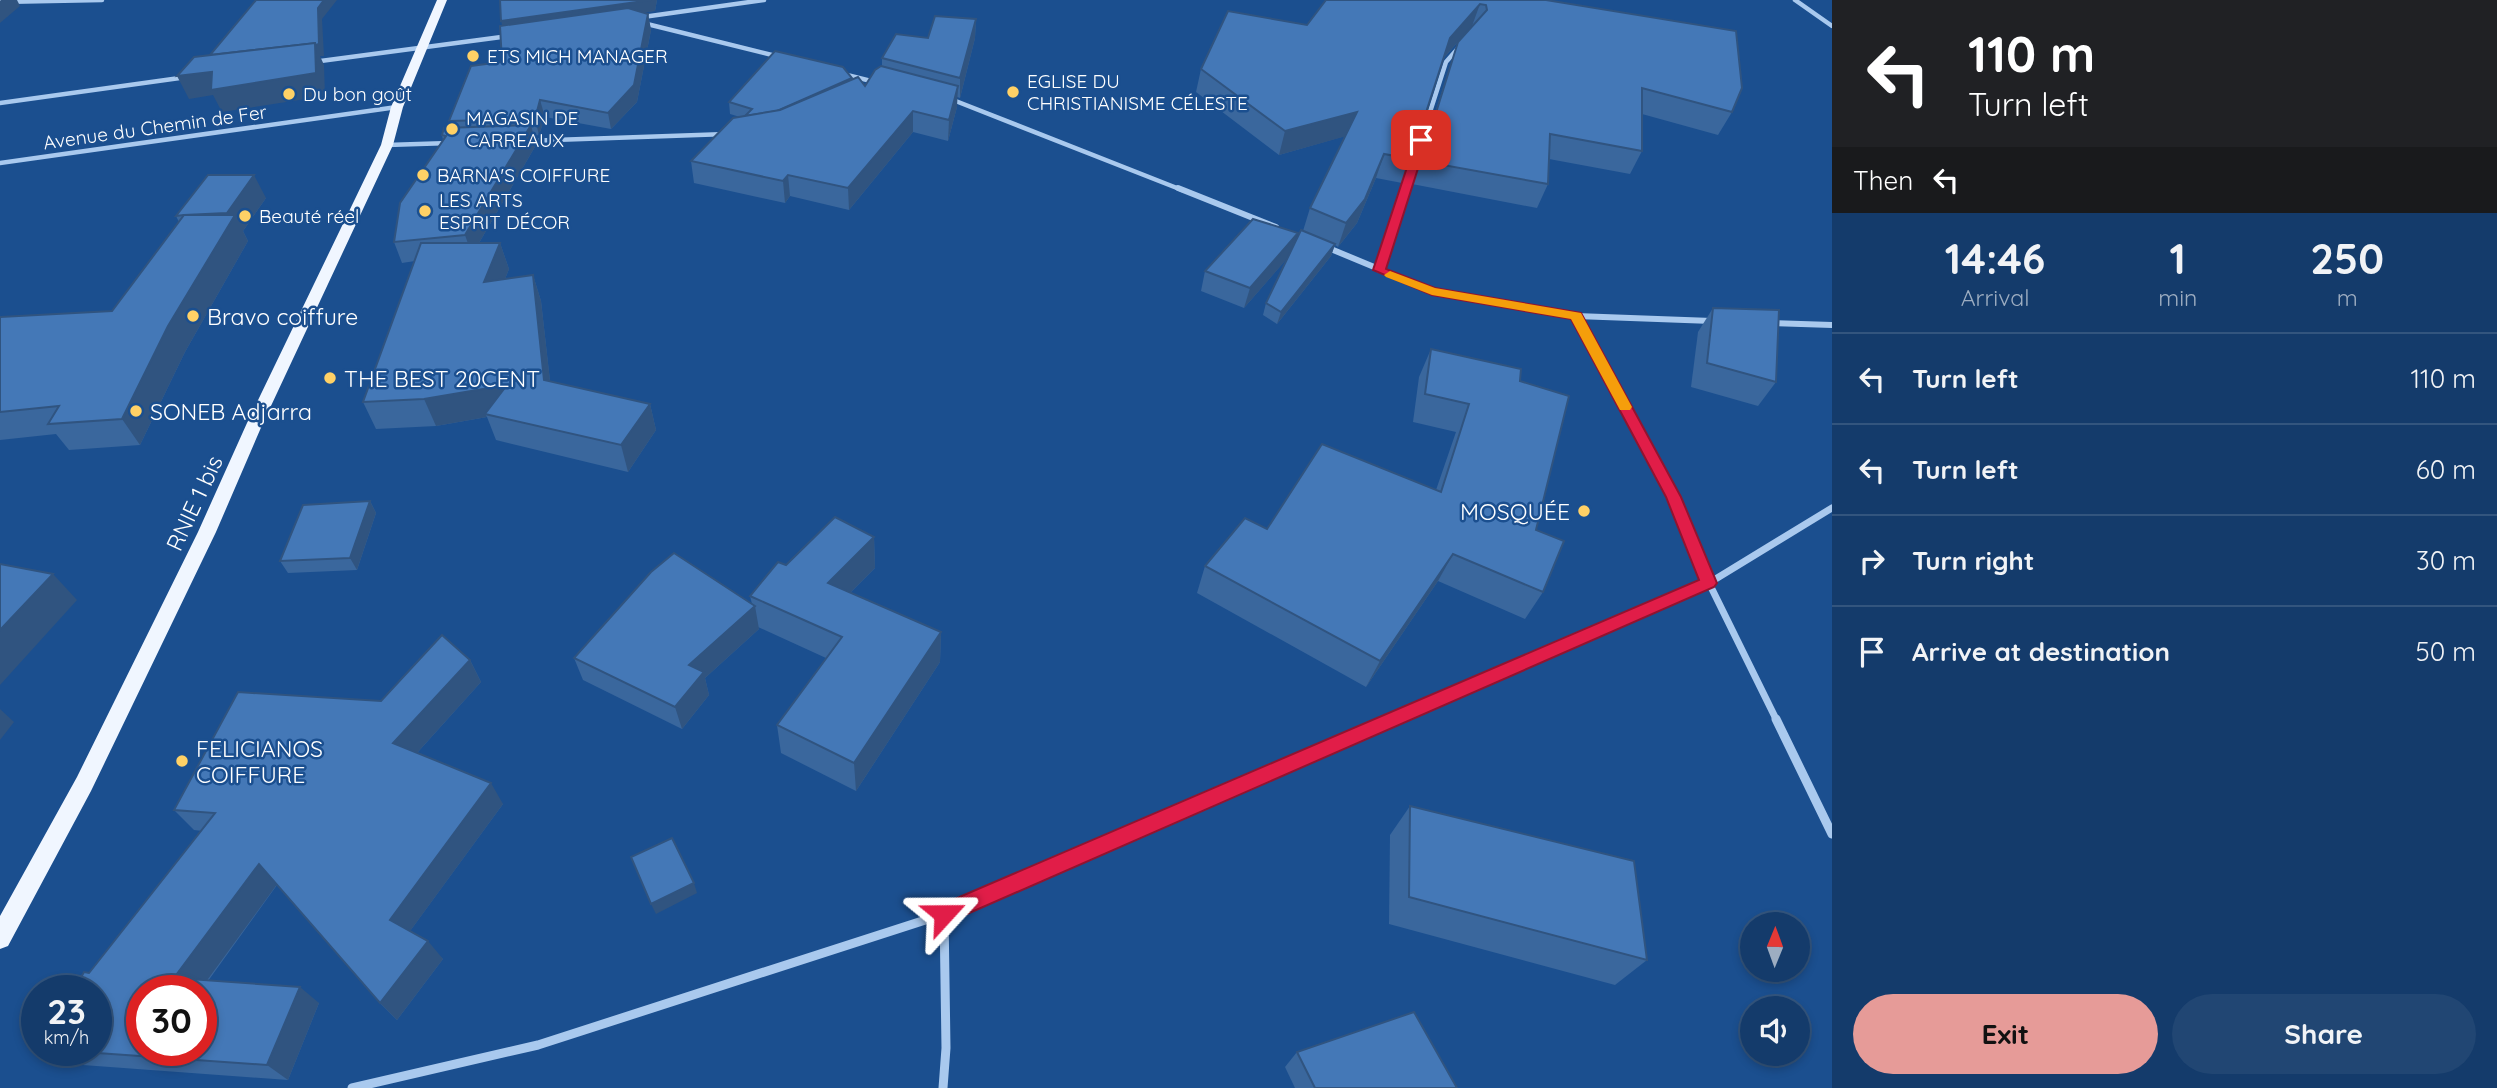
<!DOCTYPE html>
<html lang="en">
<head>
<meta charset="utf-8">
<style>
	:root { --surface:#143b6b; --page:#214673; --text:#f1f3f6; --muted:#9dadc1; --line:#33557e; --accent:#e69b98 }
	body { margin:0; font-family:Quicksand,sans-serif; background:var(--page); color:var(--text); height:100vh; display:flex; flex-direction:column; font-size:26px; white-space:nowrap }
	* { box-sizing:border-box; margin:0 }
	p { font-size:23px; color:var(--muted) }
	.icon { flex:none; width:38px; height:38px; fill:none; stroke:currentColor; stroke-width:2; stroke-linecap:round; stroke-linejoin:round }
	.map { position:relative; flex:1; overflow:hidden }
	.sheet { display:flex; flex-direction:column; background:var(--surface); width:665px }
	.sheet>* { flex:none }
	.banner { background:#202124; color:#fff; overflow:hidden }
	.needle { width:46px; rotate:1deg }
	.tools { position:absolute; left:1740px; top:912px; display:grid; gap:14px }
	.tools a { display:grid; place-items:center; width:70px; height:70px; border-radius:50%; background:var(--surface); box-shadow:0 4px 10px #0003,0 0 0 2px var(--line); font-size:35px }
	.speed { position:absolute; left:21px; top:975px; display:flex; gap:14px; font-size:35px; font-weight:700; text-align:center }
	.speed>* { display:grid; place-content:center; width:91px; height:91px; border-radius:50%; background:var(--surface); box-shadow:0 4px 10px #0003,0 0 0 2px var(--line); line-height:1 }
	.speed small { font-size:18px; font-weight:400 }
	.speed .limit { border:10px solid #d22; background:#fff; color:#111 }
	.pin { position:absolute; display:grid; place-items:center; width:60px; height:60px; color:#fff; margin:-30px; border-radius:14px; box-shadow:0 4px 10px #0006 }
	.me { position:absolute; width:77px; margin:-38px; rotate:66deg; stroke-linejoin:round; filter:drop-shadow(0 0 5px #0008) }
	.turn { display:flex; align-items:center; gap:24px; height:147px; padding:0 21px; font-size:32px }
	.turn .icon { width:91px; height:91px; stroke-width:2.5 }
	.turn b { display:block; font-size:49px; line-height:60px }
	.then { display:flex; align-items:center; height:66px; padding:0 21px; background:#0003; gap:14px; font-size:26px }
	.eta { display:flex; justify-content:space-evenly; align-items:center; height:119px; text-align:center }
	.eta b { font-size:42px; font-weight:800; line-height:49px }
	.cta { display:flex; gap:14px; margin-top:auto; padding:14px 21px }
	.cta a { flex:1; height:80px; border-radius:42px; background:var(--accent); color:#111; font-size:28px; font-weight:800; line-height:80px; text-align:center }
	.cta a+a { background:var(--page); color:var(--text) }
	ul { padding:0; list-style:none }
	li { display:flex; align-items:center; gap:21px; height:91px; padding:0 21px; border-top:2px solid var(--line) }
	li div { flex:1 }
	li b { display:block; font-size:26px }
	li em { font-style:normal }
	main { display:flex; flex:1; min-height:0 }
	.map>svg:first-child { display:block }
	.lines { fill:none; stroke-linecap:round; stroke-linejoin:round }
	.street-far3 { stroke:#a9c9ee; stroke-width:4.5 }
	.street-far2 { stroke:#a9c9ee; stroke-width:6 }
	.street-far1 { stroke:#a9c9ee; stroke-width:7 }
	.street { stroke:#a9c9ee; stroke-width:9 }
	.primary { fill:#f0f6ff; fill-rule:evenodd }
	.wall { fill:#3a679d }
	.shaded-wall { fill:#305480 }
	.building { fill:#4478b7; stroke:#305480; stroke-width:2; fill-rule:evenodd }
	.route { fill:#e11d48; stroke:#92132f; stroke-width:2 }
	.slow { fill:#f59e0b }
	.poi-dot { fill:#ffd166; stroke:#1b4f8f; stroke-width:2.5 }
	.labels { text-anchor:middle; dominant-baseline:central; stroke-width:5; stroke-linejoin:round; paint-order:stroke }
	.far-poi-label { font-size:19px; fill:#fff; stroke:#1b4f8f; text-anchor:start }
	.far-street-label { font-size:19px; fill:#fff; stroke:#1b4f8f }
	.poi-label { font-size:23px; fill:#fff; stroke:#1b4f8f; text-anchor:start }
	.street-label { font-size:23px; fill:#fff; stroke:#1b4f8f }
</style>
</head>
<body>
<main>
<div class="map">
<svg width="1832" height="1088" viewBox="0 0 1832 1088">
	<rect width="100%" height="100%" fill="#1b4f8f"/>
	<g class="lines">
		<g class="street-far3">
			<path d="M1795 0 1832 26"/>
			<path d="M0 2 102 0"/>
			<path d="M643 17 764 0"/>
			<path d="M643 23 780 57"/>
			<path d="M313 62 509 36"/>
			<path d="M843 74 875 82"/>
			<path d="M948 98 1182 190"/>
			<path d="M0 103 187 77"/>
			<path d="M525 141 727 134"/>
			<path d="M387 145 450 143"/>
			<path d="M0 163 397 107"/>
			<path d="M1405 190 1446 62 1460 46"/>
		</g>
		<g class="street-far2">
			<path d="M1178 188 1276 227"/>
			<path d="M1326 247 1432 291 1576 316 1712 321"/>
			<path d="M1379 270 1405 188"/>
			<path d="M1576 316 1635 426"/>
			<path d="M1770 323 1832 325"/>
		</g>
		<g class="street-far1">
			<path d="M1634 425 1673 497 1709 583 1777 721"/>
			<path d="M1390 721 1709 583 1832 508"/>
		</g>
		<g class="street">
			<path d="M1776 719 1832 834"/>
			<path d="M352 1088 538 1045 944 914 1394 719"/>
			<path d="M943 1088 946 1048 944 914"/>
		</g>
		<path class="primary" d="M437 0H447L403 107 393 145 263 423 216 532 91 791 8 946 0 949V916L77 777 198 532 247 423 381 145 391 107Z"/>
	</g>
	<g class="wall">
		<path d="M500 0H657L655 11 643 12 648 14 651 30 637 102 611 129 545 117 539 135 534 136 536 145 479 243H500L509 269 505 279 533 275 541 301 550 381 650 404 656 430 628 472 496 440 487 417 436 426 376 429 363 402 415 261 402 263 394 242 443 140 442 135 451 128 449 121 502 62 503 26Z"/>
		<path d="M1326 0H1546L1732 112 1718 135 1642 114V151L1630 174 1549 159 1548 184 1537 208 1412 184 1458 42 1472 26 1443 59 1402 183 1376 178 1357 223 1338 247 1335 245 1331 256 1277 324 1263 315 1266 303 1289 256 1244 308 1201 291 1205 271 1294 246 1303 231 1310 208 1345 136 1279 155 1196 92 1201 69 1307 25Z"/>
		<path d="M976 19 975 38 960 98 957 97V107L948 141 913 132 849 210 790 196 785 203 694 183 691 161 740 117 730 114 729 102 852 78V79L865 86 882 67V58L928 38Z"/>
		<path d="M266 198 243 231 248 241 185 352 140 445 69 450 56 434 0 440V317L112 311 179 222 176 216Z"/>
		<path d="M1713 308 1776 382 1758 406 1691 387 1698 332Z"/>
		<path d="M1431 349 1520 381 1543 592 1525 619 1438 581 1366 687 1197 593 1205 566 1267 529 1436 490 1456 432 1413 422 1419 377Z"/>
		<path d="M370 501 376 513 357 570 288 573 280 561Z"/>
		<path d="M874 537 875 568 850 593 941 632 940 662 856 791 781 753 777 725 826 658 758 627 759 629 705 678 709 695 682 729 583 680 574 658 752 604 750 596 786 565Z"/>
		<path d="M470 660 481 682 417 753 503 804 410 931 443 959 397 1020 380 1003 277 885 208 981 319 1003 288 1080 69 1064 43 1050H96L89 973 202 831 194 830 174 810 381 701Z"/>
		<path d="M1410 806 1647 960 1615 985 1389 924 1390 835Z"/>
		<path d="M1297 1052 1457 1088H1295L1285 1067Z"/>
	</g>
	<g class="shaded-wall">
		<path d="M1 0H17L20 6 0 23V1Z"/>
		<path d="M324 0H337L322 19 324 56H320L324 65 325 96 222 112 213 95 189 99 177 76 318 8Z"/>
		<path d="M651 0H657L655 11 504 32 501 21Z"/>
		<path d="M1480 4 1472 26 1442 60 1450 38Z"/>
		<path d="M648 14 651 30 637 102 611 129 608 113Z"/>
		<path d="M976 19 975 38 960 98V78Z"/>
		<path d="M958 86 957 107 948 141 949 120Z"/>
		<path d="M540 100 545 117 539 135 535 119Z"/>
		<path d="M913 111V132L849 210 848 188Z"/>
		<path d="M1357 112 1350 135 1279 155 1285 131Z"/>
		<path d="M531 125 536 145 472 255 465 235Z"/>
		<path d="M1384 154 1376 178 1357 223 1338 247 1346 223Z"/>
		<path d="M254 175 266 198 243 231 248 241 185 352 140 445 122 419 168 326 231 221 227 213Z"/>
		<path d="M788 175 790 196 785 203 783 181Z"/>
		<path d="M1298 233 1292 253 1244 308 1250 288Z"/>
		<path d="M500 243 509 269 493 309 484 282Z"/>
		<path d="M1335 244 1331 256 1277 324 1281 312Z"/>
		<path d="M533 275 541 301 553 407 544 380Z"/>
		<path d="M507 385 485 414 487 417 436 426 424 399Z"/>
		<path d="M650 404 656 430 628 472 621 445Z"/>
		<path d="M370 501 376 513 357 570 350 558Z"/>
		<path d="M874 537 875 568 830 613 828 583Z"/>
		<path d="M1453 554 1438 581 1366 687 1380 661Z"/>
		<path d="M53 574 77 600 0 685V630Z"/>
		<path d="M755 606 759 629 705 678 709 695 682 729 675 707 689 665Z"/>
		<path d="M941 632 940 662 856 791 854 763Z"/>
		<path d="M470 660 481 682 407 764 393 743Z"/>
		<path d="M0 709 14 722 0 740Z"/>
		<path d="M491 783 503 804 405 938 390 920Z"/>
		<path d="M259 864 278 883 200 990 174 978Z"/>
		<path d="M694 883 697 893 656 914 651 904Z"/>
		<path d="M428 941 443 959 397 1020 380 1003Z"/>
		<path d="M300 987 319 1003 288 1080 267 1065Z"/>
	</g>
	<g class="building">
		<path d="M256 0H324L318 8 319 44 315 45V43L210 55Z"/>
		<path d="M500 0H651L501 21Z"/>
		<path d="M1326 0H1546L1736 31 1742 88 1732 112 1642 88V151L1550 134 1548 184 1421 161 1458 42 1487 10 1486 5 1480 4 1450 38 1411 159 1384 154 1365 199 1346 223 1310 208 1357 112 1285 131 1201 69 1228 11 1307 25Z"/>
		<path d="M628 8 648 14 634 85 608 113 540 100 535 119 449 121 471 66 502 62 500 26Z"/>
		<path d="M935 16 976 19 960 78 882 58 896 34 928 38Z"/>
		<path d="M315 43 316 73 211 90 212 72 177 76 194 57Z"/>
		<path d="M775 51 843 67 852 78 777 111 745 116 752 109 729 102Z"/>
		<path d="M881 66 958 86 949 120 913 111 848 188 788 175 783 181 691 161 733 118 780 110 858 77 865 86 875 70Z"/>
		<path d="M531 125 465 235 394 242 400 203 446 136 442 135 444 128Z"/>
		<path d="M208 175H254L227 213 184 215 176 216Z"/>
		<path d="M184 215H235L168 326 122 419 48 424 59 406 0 412V317L112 311Z"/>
		<path d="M1253 219 1298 233 1250 288 1205 271Z"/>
		<path d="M1301 230 1335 244 1281 312 1266 303Z"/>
		<path d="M421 243H500L484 282 533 275 544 380 650 404 621 445 485 414 507 385 424 399 363 402Z"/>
		<path d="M1713 308 1779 310 1776 382 1707 363Z"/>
		<path d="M1431 349 1521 369 1520 381 1569 396 1536 530 1564 541 1543 592 1453 554 1380 661 1205 566 1245 518 1267 529 1322 444 1441 492 1469 404 1425 394Z"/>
		<path d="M370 501 350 558 280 561 303 505Z"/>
		<path d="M835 517 874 537 828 583 941 632 854 763 777 725 842 637 750 596 778 562 786 565Z"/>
		<path d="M674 553 755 606 689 665 704 672 675 707 574 658 651 572Z"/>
		<path d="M0 564 53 574 0 630Z"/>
		<path d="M442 635 470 660 393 743 491 783 390 920 428 941 380 1003 259 864 174 978 300 987 267 1065 55 1050H96V990H74L84 972 89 973 215 813 174 810 238 692 381 701ZM142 990H201V1050H142Z"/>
		<path d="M1410 806 1634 861 1647 960 1409 897Z"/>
		<path d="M672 838 694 883 651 904 631 857Z"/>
		<path d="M1414 1012 1457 1088H1315L1297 1052Z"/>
	</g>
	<path class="route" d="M1421 137 1427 140 1386 269 1435 288 1581 313 1681 497 1717 583 1714 587 951 921 944 924 936 921 933 914 936 907 1699 580 1666 497 1571 319 1432 295 1373 270 1416 140Z"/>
	<path class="slow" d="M1390 271 1435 288 1581 313 1632 407 1630 410H1620L1571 319 1432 295 1386 277 1384 275Z"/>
	<g class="poi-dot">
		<circle cx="473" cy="56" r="7"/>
		<circle cx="1013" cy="92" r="7"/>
		<circle cx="289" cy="94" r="7"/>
		<circle cx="452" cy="129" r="7"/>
		<circle cx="423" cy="175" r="7"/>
		<circle cx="425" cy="211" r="7"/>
		<circle cx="245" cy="216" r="7"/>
		<circle cx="193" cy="316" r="7"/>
		<circle cx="330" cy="378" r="7"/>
		<circle cx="136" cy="411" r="7"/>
		<circle cx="1584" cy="511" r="7"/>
		<circle cx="182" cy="761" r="7"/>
	</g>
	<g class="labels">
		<g class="far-poi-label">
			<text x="487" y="56">ETS MICH MANAGER</text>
			<text x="1027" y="81">EGLISE DU<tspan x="1027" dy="22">CHRISTIANISME CÉLESTE</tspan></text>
			<text x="303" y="94">Du bon goût</text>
			<text x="466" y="118">MAGASIN DE<tspan x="466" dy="22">CARREAUX</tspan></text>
			<text x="437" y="175">BARNA'S COIFFURE</text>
			<text x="439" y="200">LES ARTS<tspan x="439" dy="22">ESPRIT DÉCOR</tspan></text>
			<text x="259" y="216">Beauté réel</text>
		</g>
		<g class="far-street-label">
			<text transform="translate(155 127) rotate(-8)">Avenue du Chemin de Fer</text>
		</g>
		<g class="poi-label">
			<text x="207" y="316">Bravo coiffure</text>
			<text x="344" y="378">THE BEST 20CENT</text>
			<text x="150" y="411">SONEB Adjarra</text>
			<text x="1570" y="511" text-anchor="end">MOSQUÉE</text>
			<text x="196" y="748">FELICIANOS<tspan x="196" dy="26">COIFFURE</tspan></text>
		</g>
		<g class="street-label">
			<text transform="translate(194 503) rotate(-65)">RNIE 1 bis</text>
		</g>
	</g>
</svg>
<div class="tools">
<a><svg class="needle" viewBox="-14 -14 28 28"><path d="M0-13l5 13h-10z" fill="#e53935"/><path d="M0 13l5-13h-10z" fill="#9dadc1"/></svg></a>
<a><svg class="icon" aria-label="sound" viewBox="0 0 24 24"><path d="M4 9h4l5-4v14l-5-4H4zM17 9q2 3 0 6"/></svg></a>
</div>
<div class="speed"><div>23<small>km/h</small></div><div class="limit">30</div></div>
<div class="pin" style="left:1421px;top:140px;background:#d93025"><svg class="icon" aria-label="arrive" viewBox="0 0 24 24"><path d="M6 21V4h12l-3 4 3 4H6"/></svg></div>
<svg class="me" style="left:944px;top:914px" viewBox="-20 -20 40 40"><path d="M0-17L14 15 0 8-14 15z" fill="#e11d48" stroke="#fff" stroke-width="4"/></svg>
</div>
<section class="sheet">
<div class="banner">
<div class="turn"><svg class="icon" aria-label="left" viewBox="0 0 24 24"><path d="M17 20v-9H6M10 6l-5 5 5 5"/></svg><div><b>110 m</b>Turn left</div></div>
<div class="then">Then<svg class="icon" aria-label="left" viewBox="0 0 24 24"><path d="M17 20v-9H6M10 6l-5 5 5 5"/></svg></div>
</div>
<div class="eta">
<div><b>14:46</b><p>Arrival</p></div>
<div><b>1</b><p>min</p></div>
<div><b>250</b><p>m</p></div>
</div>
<ul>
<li><svg class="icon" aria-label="left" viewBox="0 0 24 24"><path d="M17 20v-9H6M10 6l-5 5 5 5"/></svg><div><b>Turn left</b></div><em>110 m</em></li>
<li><svg class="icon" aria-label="left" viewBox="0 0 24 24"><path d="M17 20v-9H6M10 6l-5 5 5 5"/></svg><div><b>Turn left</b></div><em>60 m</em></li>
<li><svg class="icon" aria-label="right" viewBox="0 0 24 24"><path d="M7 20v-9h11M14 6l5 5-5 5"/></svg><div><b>Turn right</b></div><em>30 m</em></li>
<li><svg class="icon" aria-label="arrive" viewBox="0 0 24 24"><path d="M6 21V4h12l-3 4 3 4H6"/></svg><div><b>Arrive at destination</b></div><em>50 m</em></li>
</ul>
<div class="cta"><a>Exit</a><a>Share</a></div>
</section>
</main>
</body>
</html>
